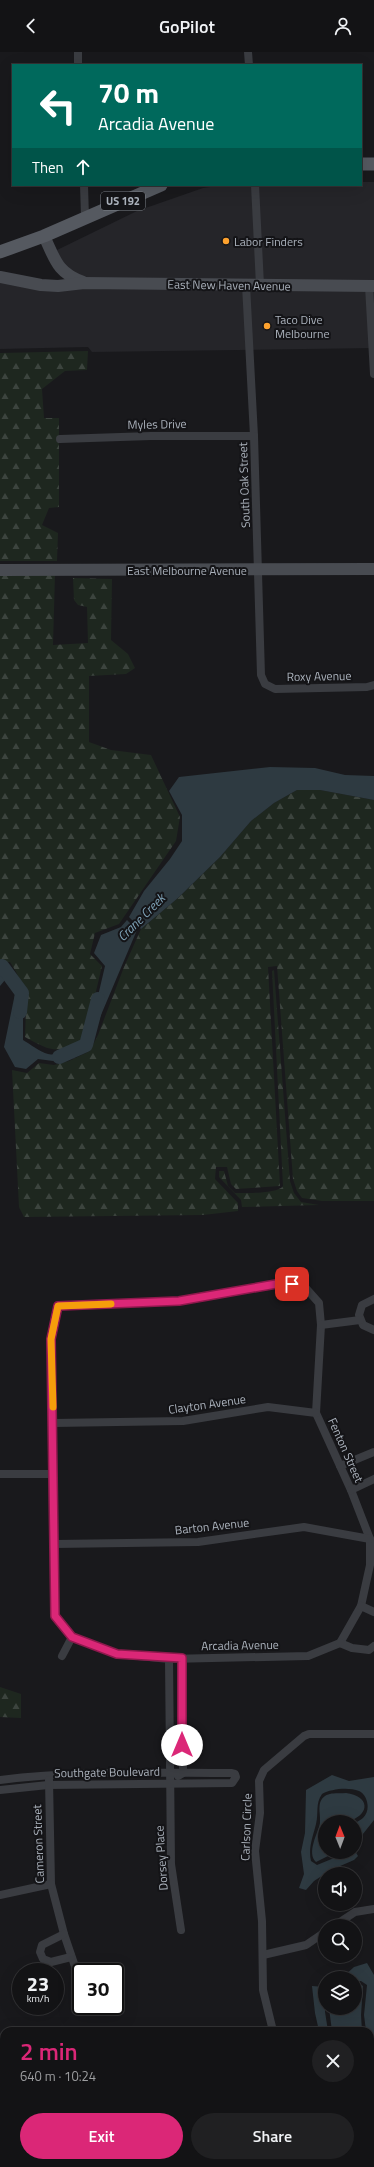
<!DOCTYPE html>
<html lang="en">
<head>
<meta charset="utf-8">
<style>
	:root { --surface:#131315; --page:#202022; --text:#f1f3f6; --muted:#9d9ea0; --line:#323234; --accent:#db2777 }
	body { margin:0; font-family:"Titillium Web",sans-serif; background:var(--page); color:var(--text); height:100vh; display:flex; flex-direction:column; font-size:15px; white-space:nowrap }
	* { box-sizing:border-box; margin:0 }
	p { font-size:13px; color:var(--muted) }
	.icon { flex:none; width:22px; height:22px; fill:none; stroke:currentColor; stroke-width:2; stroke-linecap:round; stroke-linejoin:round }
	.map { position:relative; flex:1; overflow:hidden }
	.sheet { position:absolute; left:0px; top:1975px; width:374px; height:140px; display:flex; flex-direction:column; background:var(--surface); border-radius:12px 12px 0 0; box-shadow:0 4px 16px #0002,0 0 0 1px var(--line) }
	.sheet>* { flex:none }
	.hud { position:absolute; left:12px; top:12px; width:350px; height:122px; border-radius:0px; box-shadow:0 4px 16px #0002,0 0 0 1px var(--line); background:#00695c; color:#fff; overflow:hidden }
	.needle { width:26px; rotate:359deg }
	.tools { position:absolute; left:318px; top:1763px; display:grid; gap:8px }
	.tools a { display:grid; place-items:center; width:44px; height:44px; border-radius:50%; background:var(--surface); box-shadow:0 4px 16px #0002,0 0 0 1px var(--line); font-size:20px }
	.speed { position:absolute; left:12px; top:1911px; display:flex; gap:8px; font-size:20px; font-weight:700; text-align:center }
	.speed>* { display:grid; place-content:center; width:52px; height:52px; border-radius:50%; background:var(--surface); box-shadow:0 4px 16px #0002,0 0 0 1px var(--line); line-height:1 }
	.speed small { font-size:10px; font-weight:400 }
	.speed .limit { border:2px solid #111; border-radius:6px; background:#fff; color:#111 }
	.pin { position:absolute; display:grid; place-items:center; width:34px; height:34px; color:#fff; margin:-17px; border-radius:8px; box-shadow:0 2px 6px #0006 }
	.me { position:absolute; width:44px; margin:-22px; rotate:0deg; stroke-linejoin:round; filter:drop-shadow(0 0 3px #0008) }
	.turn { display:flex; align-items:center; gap:14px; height:84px; padding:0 20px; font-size:18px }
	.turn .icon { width:52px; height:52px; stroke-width:2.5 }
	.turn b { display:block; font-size:28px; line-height:34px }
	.then { display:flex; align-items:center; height:38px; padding:0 20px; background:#0003; gap:8px; font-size:15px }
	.round { display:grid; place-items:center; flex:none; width:42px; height:42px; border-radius:21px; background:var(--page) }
	.headline { display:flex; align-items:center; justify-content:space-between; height:68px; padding:0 20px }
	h1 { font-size:24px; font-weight:600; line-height:30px; color:var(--accent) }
	.action { display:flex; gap:8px; margin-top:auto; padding:8px 20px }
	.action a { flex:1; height:46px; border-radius:24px; background:var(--accent); color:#fff; font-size:16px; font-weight:600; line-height:46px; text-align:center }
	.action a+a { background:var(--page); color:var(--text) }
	header { display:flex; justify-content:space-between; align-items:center; height:52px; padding:0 20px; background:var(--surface); font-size:18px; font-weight:600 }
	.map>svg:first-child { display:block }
	.built { fill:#252529 }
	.forest { fill:url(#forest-firs) }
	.water { fill:#2e3a41 }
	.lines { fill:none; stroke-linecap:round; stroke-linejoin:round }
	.river { stroke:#2e3a41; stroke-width:14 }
	.street { stroke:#3a3c41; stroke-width:8 }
	.secondary { stroke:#484b51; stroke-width:12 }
	.primary { stroke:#555960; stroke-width:13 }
	.route-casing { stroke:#8e194d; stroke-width:10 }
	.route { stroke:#db2777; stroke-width:7 }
	.slow { stroke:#f59e0b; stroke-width:7 }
	.poi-dot { fill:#fea22e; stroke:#141417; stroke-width:1.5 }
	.labels { text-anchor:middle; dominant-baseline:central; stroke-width:4; stroke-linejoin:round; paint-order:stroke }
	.shield { fill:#141417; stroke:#7e838a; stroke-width:1 }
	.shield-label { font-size:11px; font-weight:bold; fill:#abb2bc }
	.poi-label { font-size:12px; fill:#abb2bc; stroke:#141417; text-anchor:start }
	.street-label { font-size:12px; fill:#abb2bc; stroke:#141417 }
	.water-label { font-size:13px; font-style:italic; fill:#80a4b9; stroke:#141417 }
</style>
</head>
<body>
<header><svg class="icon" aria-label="back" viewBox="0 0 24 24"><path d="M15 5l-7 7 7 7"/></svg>GoPilot<svg class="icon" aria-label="person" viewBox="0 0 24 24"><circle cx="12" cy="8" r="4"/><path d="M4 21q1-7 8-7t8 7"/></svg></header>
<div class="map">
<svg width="374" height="2115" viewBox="0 0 374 2115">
	<defs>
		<pattern id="forest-firs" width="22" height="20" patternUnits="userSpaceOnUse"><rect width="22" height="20" fill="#1e271f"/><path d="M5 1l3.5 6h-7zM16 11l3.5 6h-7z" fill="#3c443e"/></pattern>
	</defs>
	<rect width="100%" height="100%" fill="#19191c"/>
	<g class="built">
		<path d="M361 130H374V230L85 226 66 217 55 199 137 159 203 136 225 133H361Z"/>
		<path d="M0 230 84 235 374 239V296L92 300 88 295 0 297Z"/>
	</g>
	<g class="forest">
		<path d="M88 299 87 318 65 319 42 337 44 366H59V455L49 456 42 473 58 481 57 509H0V301Z"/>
		<path d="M55 522 53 593 88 591 87 555 78 553 74 548 73 526 112 527 111 588 128 602 135 616 126 622 89 624V690L111 698 151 703 180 765 176 789 119 872 95 881 90 902 102 914 84 990C55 1001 52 1000 25 985 26 952 29 939 10 910L0 911V524Z"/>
		<path d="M297 738H320L374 748V1149H322L302 1146 297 1139 293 1127 277 914 268 915 280 1134 236 1137 231 1132 227 1115H216L215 1127 238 1151V1159L203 1163 24 1165 19 1155 12 1018 27 1021 39 1011 54 1013 69 1009 90 999 98 983 124 915 141 877 178 846 220 805 251 769 274 751Z"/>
		<path d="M274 918 290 1129 294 1141 301 1150 319 1153 242 1155 241 1148 219 1125V1119H224L228 1134 235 1141C245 1141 278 1142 283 1134L272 919Z"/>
		<path d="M0 1635 21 1642V1666L0 1665Z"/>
	</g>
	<g class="water">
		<path d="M270 715 315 716 345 723 374 724V748L320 738H297L274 751 251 769 220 805 178 846 141 877 129 865 144 839 170 807 182 789V763L169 739 179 725Z"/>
		<path d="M127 868 137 878 87 996 53 1009 38 1007 26 1017 15 1015 4 995 17 932 13 929 5 928 0 934V916L8 914 18 929 23 946V988C30 992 40 1000 48 1002 59 1004 80 1000 87 991L105 914 94 901 101 883 121 875Z"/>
		<path d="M332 1723 349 1729 374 1725V1768L355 1792V1771C358 1769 361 1768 363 1766 371 1759 368 1743 359 1739 348 1735 331 1737 322 1742 315 1752 319 1760 316 1772 313 1785 308 1795 311 1809L317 1813 334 1806 340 1800 355 1799 358 1804 354 1808 331 1818 314 1829 306 1838 299 1836 304 1822 301 1800 305 1781 306 1738Z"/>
		<path d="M346 1741C369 1744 371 1761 350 1769 343 1772 332 1770 325 1770V1800H336L316 1810C306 1801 318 1781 320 1771 321 1762 316 1750 325 1744 331 1740 340 1742 346 1741Z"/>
		<path d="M367 1911 374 1923V2043L370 2049V1979H366L364 1963 367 1933 361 1929H355V1926H342L354 1915Z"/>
		<path d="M360 1932 363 1934 361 1963 362 1979H332L329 1956H355V1933Z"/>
		<path d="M312 1934 325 1935V1960L328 1979H319L315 1961Z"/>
	</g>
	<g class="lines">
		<g class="river">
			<path d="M0 915 2 914 22 941 20 960"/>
			<path d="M59 1005 86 993 98 947"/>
		</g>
		<g class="street">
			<path d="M78 0V13"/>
			<path d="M248 0 249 13"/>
			<path d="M84 133 85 165"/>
			<path d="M255 133 260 233"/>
			<path d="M246 233 254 384 261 623 265 632 275 637 367 635 374 633"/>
			<path d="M369 234 374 322"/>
			<path d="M60 387 151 384H254"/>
			<path d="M282 1231 303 1233 319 1251 321 1273 316 1361 351 1438 370 1487V1513L361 1554 340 1591 308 1604 169 1607 117 1602 72 1585 55 1564 51 1287 58 1254 179 1249Z"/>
			<path d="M374 1247 362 1253 359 1263 363 1273 374 1278"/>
			<path d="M321 1273 360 1268"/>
			<path d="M53 1371 183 1369 268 1355 316 1361"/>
			<path d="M340 1414 374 1400"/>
			<path d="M0 1422H53"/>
			<path d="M351 1438 374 1427"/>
			<path d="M55 1492 198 1490 304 1475 370 1487"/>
			<path d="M361 1554 374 1560"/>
			<path d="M340 1591 352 1596 369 1598 374 1594"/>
			<path d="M62 1604 72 1585"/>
			<path d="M169 1607 171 1812 181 1878"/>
			<path d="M178 1724 183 1721 182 1606"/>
			<path d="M0 1728C76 1718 154 1721 231 1721L235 1722 236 1725 232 1731 48 1733 0 1738"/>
			<path d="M49 1728 51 1832 64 1882 81 1932"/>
			<path d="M0 1843 51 1832"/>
			<path d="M334 1874 355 1860 374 1857"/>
			<path d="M64 1882 42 1893 40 1900 43 1907 51 1910 71 1905"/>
			<path d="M263 1903 306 1893 325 1880"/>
			<path d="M273 1979 263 1938 262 1869 255 1799 260 1761 259 1729 264 1718 304 1684 309 1682H374"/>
			<path d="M370 2099 374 2096"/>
			<path d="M275 2111 278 2115"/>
			<path d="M347 2115 352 2111"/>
		</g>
		<g class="secondary">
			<path d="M44 184C55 207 57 221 83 230"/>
			<path d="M0 225 41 233 58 234 84 231 374 234"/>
			<path d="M0 518 374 517"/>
		</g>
		<g class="primary">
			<path d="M361 112H374"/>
			<path d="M0 200 44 184 161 133"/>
		</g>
	</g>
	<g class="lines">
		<defs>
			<path id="route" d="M182 1693V1606L117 1602 72 1585 55 1564 51 1287 58 1254 179 1249 282 1231 292 1232"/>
		</defs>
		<use href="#route" class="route-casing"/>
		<use href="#route" class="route"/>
		<path class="slow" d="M53 1355 51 1287 58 1254 111 1252"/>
	</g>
	<g class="poi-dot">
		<circle cx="226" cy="189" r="4"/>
		<circle cx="267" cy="274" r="4"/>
	</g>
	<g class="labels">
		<rect class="shield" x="101" y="140" width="44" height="18" rx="3"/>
		<g class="shield-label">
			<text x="123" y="149">US 192</text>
		</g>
		<g class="poi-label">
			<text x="234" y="189">Labor Finders</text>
			<text x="275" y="267">Taco Dive<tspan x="275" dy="14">Melbourne</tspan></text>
		</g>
		<g class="street-label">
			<text transform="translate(229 233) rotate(1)">East New Haven Avenue</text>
			<text transform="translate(157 372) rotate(-1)">Myles Drive</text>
			<text transform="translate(244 433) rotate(-92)">South Oak Street</text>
			<text x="187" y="518">East Melbourne Avenue</text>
			<text transform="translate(319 624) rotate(-1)">Roxy Avenue</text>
			<text transform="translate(207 1352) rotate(-8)">Clayton Avenue</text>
			<text transform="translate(346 1398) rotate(66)">Fenton Street</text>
			<text transform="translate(212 1474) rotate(-6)">Barton Avenue</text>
			<text transform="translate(240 1593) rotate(-1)">Arcadia Avenue</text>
			<text transform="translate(107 1720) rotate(-1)">Southgate Boulevard</text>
			<text transform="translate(246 1775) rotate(-88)">Carlson Circle</text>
			<text transform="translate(38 1792) rotate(-92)">Cameron Street</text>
			<text transform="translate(161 1806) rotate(-94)">Dorsey Place</text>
		</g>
		<g class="water-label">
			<text transform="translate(141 865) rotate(-45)">Crane Creek</text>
		</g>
	</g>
</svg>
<div class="tools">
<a><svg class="needle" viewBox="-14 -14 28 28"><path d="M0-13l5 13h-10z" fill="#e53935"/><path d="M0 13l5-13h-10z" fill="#9d9ea0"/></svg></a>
<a><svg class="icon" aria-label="sound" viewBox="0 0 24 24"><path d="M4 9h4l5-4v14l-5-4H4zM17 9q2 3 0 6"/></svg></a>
<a><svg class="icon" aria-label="search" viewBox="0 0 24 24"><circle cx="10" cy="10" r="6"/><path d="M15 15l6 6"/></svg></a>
<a><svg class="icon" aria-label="layers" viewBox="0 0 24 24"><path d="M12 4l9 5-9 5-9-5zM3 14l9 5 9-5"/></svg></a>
</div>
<div class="speed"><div>23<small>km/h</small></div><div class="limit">30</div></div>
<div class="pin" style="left:292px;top:1232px;background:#d93025"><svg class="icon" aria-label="arrive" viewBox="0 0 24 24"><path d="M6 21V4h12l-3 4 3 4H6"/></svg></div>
<svg class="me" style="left:182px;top:1693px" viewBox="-20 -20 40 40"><circle r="19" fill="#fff"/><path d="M0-13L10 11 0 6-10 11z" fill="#db2777"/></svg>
<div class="hud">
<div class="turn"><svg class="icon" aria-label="left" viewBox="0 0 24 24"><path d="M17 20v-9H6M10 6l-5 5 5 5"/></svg><div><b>70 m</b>Arcadia Avenue</div></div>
<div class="then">Then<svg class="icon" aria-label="ahead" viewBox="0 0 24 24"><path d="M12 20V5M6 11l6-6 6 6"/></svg></div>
</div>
<section class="sheet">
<div class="headline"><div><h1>2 min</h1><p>640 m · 10:24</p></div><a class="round"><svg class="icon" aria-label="close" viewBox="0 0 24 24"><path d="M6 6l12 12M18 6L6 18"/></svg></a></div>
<div class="action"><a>Exit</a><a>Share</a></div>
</section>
</div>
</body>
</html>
